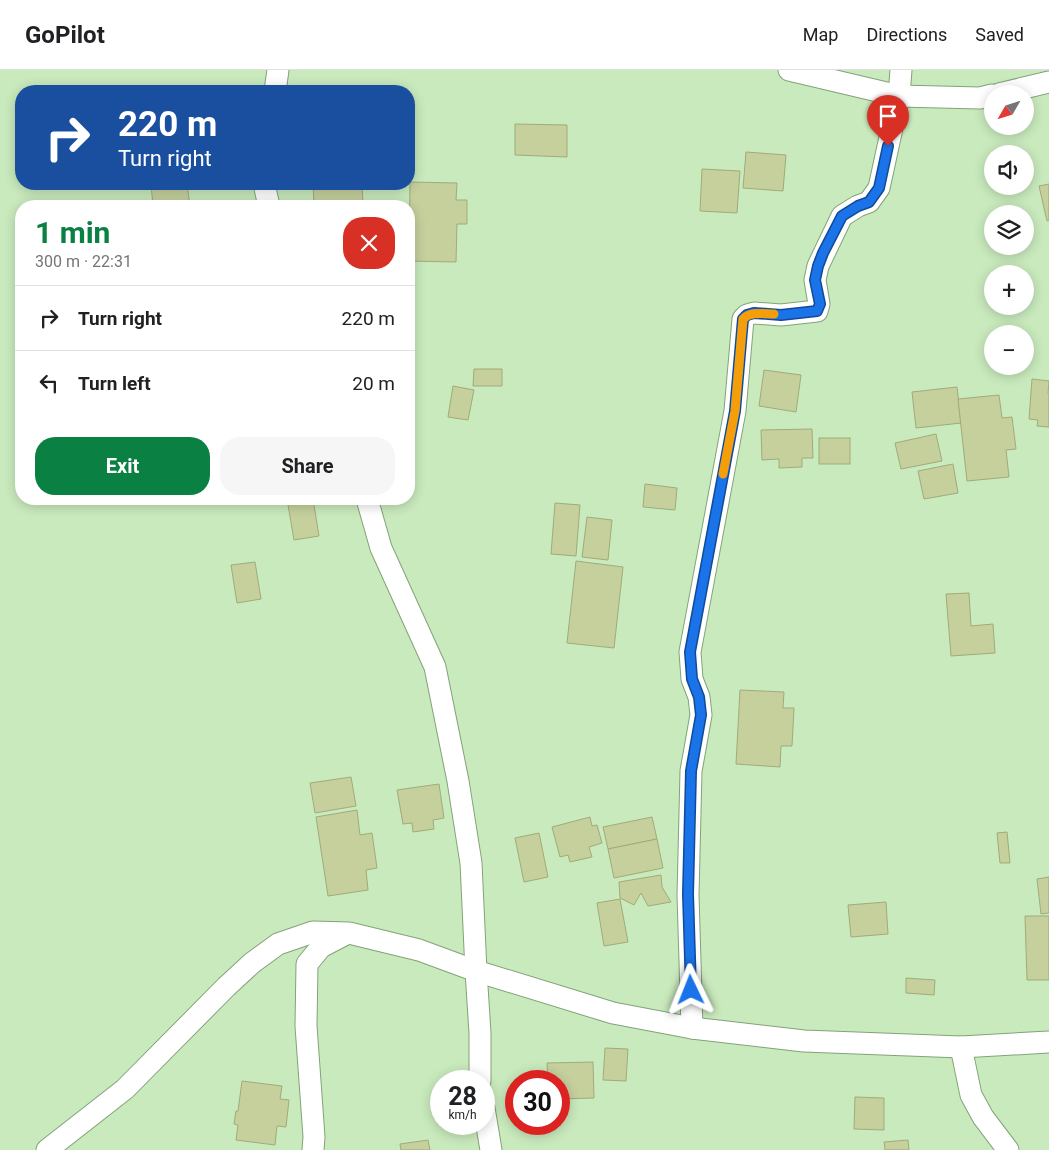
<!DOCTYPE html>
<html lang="en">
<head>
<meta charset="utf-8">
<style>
	:root { --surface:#fff; --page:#f6f6f6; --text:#202124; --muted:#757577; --line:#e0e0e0; --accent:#0b8043 }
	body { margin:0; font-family:Roboto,sans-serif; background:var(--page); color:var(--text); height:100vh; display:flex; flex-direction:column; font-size:19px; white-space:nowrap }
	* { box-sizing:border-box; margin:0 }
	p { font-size:16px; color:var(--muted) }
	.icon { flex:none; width:28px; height:28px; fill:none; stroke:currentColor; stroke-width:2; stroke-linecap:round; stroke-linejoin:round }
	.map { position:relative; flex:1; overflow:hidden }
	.drawer { position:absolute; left:15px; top:130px; width:400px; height:305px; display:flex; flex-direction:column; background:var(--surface); border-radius:20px; box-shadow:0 2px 12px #0003 }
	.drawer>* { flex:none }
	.top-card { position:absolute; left:15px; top:15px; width:400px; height:105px; border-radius:20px; box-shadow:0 2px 12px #0003; background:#1a4fa0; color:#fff; overflow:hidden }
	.needle { width:32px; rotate:231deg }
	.fabs { position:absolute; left:984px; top:15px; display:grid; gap:10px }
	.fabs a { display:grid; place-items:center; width:50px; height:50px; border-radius:50%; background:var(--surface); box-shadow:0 2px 12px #0003; font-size:25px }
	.speed { position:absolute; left:430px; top:1000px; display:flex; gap:10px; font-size:25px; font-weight:700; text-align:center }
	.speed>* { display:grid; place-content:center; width:65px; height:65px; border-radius:50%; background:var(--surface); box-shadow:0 2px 12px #0003; line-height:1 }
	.speed small { font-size:12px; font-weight:400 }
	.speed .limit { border:8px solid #d22; background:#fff; color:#111 }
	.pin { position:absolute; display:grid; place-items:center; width:42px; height:42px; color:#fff; margin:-51px -21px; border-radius:50% 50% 50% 0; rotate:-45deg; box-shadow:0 0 5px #0007 }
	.pin .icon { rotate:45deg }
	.me { position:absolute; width:55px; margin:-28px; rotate:358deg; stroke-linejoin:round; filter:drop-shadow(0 0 4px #0008) }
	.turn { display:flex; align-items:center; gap:18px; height:105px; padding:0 20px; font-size:22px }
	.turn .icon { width:65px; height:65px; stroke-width:2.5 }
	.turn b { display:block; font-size:35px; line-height:42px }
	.round { display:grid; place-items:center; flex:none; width:52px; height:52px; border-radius:20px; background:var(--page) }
	.headline { display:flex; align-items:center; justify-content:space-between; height:85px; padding:0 20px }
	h1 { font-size:30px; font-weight:700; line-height:38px; color:var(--accent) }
	.button { display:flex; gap:10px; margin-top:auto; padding:10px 20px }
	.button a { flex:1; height:58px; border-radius:20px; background:var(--accent); color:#fff; font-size:20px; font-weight:700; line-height:58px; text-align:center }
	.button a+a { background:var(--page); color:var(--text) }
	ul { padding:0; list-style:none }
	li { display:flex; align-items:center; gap:15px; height:65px; padding:0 20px; border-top:1px solid var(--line) }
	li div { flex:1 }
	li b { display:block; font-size:19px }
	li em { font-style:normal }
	header { display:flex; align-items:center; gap:30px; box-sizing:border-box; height:70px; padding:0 25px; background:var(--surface); border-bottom:1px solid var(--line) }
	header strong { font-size:24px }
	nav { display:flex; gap:28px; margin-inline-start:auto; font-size:18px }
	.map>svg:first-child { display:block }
	.building { fill:#c5d09d; stroke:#a0ab79 }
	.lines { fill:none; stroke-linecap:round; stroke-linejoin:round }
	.street-casing { stroke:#83a279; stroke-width:23 }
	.street { stroke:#fff; stroke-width:21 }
	.route-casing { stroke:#114b97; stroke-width:12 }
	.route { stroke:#1a73e8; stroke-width:9 }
	.slow { stroke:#f59e0b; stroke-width:9 }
</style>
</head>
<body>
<header>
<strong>GoPilot</strong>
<nav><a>Map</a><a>Directions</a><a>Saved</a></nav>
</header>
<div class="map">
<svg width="1049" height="1080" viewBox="0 0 1049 1080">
	<rect width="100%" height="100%" fill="#c9eabd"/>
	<g class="building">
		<path d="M515 54 567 55V87L515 85Z"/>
		<path d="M746 82 786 85 783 121 743 118Z"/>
		<path d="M702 99 740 101 737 143 700 141Z"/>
		<path d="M410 112 457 113 456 130H467V154H457L456 192 409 191Z"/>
		<path d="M151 114H187L190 136H153Z"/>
		<path d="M313 114H362L363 133 314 134Z"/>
		<path d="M1049 114V150L1047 151 1039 116Z"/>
		<path d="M474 299H502V316H473Z"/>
		<path d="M764 300 801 305 796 342 759 336Z"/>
		<path d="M1032 309 1049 311 1048 324H1049V357L1037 356 1038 350 1029 349Z"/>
		<path d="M453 316 474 320 468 350 448 347Z"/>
		<path d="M957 317 961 353 916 358 912 322Z"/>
		<path d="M999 325 1002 348 1012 347 1016 379 1006 380 1009 407 967 411 958 329Z"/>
		<path d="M812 359 813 388H802V397L779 398V389L762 390 761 360Z"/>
		<path d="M936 364 942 391 901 399 895 373Z"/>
		<rect x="819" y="368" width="31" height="26"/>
		<path d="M953 394 958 423 924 429 918 401Z"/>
		<path d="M645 414 677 418 675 440 643 437Z"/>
		<path d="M287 429H313L319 466 294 470Z"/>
		<path d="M555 433 580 435 576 486 551 484Z"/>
		<path d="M587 447 612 450 608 490 582 487Z"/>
		<path d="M576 491 623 497 614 578 567 573Z"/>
		<path d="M255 492 261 529 237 533 231 495Z"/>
		<path d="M969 523 971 556 993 554 995 583 951 586 946 524Z"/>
		<path d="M740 620 784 622 783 638H794L792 676H781L780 697 736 694Z"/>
		<path d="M351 707 356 736 315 743 310 713Z"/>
		<path d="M439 714 444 748 433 750 434 759 413 762 412 753 403 754 397 720Z"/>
		<path d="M357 740 360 765 372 763 377 798 366 800 368 820 328 826 316 747Z"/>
		<path d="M590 747 592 756 597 755 602 773 589 777 592 787 570 792 568 785 560 787 552 757Z"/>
		<path d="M652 747 657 769 608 779 603 757Z"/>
		<path d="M1007 762 1010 793H1000L997 763Z"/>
		<path d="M539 763 548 807 524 812 515 768Z"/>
		<path d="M657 769 663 798 614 808 608 779Z"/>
		<path d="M661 805 662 817 671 832 648 836 641 823 634 835 620 828 619 812Z"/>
		<path d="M1049 807V843L1041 844 1037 809Z"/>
		<path d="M620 829 628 872 604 876 597 833Z"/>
		<path d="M886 832 888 864 851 867 848 835Z"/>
		<path d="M1025 846H1049V910H1027Z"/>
		<path d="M906 908 935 910 934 925 906 923Z"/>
		<path d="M605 978 628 979 626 1011 603 1010Z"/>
		<path d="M593 992 594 1028 559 1029V1011H548L547 993Z"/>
		<path d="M242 1011 282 1016 280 1029 289 1030 286 1057 277 1056 275 1075 236 1070 238 1055 234 1054 236 1041H238Z"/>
		<path d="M855 1027 884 1028V1060L854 1059Z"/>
		<path d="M428 1070 430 1080H401L400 1074Z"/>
		<path d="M908 1070 909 1080H885L884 1072Z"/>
	</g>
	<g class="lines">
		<defs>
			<g id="street">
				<path d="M789 0 899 26 980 28 992 25"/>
				<path d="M275 21 278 0"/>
				<path d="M999 24 1049 12"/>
				<path d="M264 114 269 136"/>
				<path d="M367 429 381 478 435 597 458 711 471 793 476 901 480 963V1011"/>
				<path d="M692 958 688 825 691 701 701 645 699 627 692 609 690 582 735 341 743 249 747 245 754 243 781 245 817 241 819 234 815 210 818 196 842 146 858 136 869 132 879 118 899 26 901 0"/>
				<path d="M961 977 971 1025 983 1047 1008 1080"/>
				<path d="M484 1038 491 1080"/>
				<path d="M47 1080 125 1019 226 917 252 893 278 874 313 862 349 863 419 880 476 901 613 943 692 958 804 971 961 977 1049 972"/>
				<path d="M313 1080 314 1067 306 956 307 894 321 877 346 864"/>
			</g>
		</defs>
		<use href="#street" class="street-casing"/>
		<use href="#street" class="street"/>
	</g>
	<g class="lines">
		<defs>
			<path id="route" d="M691 920 688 824 691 701 701 645 699 627 692 609 690 582 735 341 743 249 747 245 754 243 781 245 817 241 820 234 815 210 818 196 823 183 842 146 858 136 869 132 879 118 888 76"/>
		</defs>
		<use href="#route" class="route-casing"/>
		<use href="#route" class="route"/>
		<path class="slow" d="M723 404 735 341 743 249C751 241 763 244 774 244"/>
	</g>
</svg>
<div class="fabs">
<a><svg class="needle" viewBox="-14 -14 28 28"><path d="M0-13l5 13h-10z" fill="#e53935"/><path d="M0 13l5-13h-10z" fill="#757577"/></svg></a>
<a><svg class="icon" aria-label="sound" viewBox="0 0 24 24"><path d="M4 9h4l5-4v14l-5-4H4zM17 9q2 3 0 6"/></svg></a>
<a><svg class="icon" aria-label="layers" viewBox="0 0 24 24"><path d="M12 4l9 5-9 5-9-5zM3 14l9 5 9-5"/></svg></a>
<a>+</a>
<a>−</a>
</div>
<div class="speed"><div>28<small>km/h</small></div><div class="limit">30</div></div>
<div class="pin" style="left:888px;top:76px;background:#d93025"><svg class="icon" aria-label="arrive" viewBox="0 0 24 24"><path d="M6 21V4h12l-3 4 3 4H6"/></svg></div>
<svg class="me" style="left:691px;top:920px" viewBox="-20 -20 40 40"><path d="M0-17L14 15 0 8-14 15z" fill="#1a73e8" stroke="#fff" stroke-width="4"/></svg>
<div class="top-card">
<div class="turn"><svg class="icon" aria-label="right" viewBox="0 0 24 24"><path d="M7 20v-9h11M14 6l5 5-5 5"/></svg><div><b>220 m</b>Turn right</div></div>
</div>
<section class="drawer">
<div class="headline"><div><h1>1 min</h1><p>300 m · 22:31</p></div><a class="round" style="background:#d93025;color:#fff"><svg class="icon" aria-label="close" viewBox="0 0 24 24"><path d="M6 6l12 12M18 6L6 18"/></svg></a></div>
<ul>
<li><svg class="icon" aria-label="right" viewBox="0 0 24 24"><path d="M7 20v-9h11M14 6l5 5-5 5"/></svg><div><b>Turn right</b></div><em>220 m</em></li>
<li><svg class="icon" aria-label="left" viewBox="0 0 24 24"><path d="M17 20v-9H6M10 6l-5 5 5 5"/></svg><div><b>Turn left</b></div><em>20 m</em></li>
</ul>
<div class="button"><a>Exit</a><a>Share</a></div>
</section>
</div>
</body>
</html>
